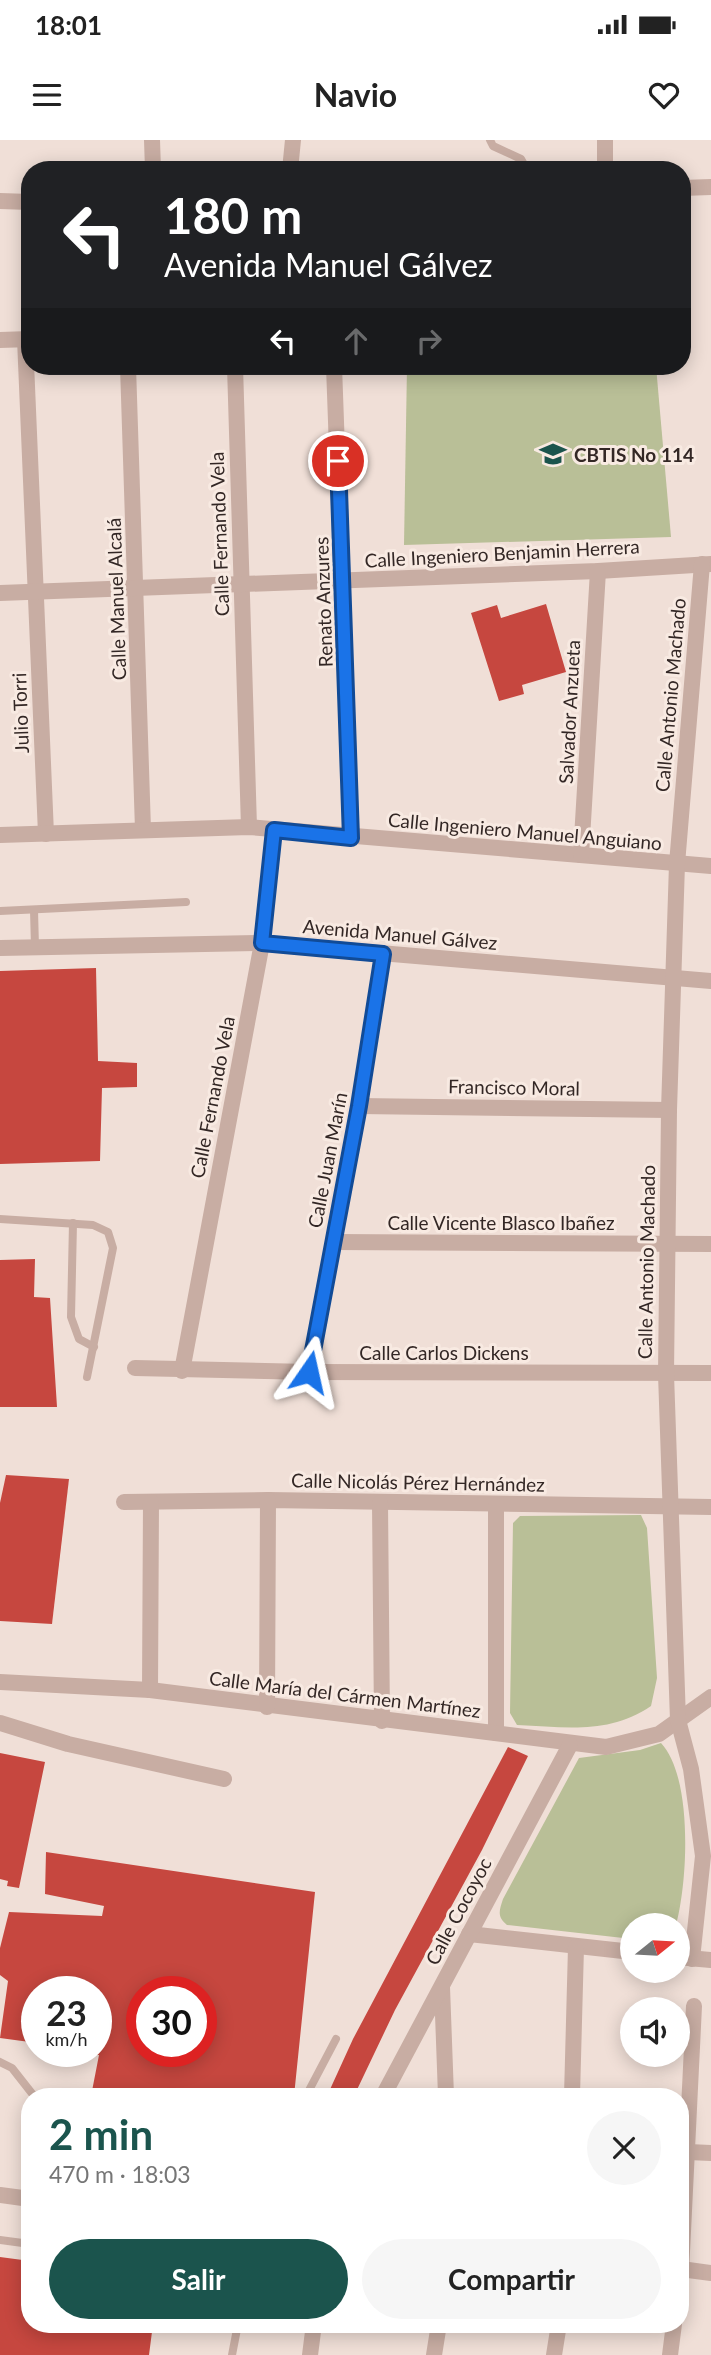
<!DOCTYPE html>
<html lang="es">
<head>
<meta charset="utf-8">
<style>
	:root { --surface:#fff; --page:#f6f6f6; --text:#222; --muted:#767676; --accent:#1b544d }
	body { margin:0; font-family:Lato,sans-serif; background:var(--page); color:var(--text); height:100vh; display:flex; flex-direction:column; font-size:26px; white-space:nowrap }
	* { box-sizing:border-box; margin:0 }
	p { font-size:23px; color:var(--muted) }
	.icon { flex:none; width:38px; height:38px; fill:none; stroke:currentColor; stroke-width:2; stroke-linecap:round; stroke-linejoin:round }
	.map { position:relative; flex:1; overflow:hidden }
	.sheet { position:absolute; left:21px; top:1948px; width:668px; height:245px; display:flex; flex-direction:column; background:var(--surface); border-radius:28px; box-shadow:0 4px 18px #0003 }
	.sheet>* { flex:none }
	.banner { position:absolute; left:21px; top:21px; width:670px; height:214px; border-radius:28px; box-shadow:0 4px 18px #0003; background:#202124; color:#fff; overflow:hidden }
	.needle { width:46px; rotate:72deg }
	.fabs { position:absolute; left:620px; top:1773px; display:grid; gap:14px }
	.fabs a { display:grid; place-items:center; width:70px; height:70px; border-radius:50%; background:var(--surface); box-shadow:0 4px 18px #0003; font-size:35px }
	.speed { position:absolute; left:21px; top:1836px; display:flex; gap:14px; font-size:35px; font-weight:700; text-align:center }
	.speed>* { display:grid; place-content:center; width:91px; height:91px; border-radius:50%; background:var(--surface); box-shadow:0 4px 18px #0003; line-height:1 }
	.speed small { font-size:18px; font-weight:400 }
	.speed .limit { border:10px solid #d22; background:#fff; color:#111 }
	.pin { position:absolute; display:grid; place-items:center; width:60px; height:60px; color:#fff; margin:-30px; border:4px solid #fff; border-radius:50%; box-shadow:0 2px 7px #0007 }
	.me { position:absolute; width:77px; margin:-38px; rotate:11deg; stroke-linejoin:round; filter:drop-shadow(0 0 5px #0008) }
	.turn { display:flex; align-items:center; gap:24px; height:147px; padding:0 28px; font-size:32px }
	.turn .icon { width:91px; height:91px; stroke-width:2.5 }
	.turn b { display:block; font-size:49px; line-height:60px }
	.lanes { display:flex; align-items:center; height:66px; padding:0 28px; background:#0003; justify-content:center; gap:35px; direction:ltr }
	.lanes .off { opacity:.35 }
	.round { display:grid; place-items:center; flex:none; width:74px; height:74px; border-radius:37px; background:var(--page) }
	.headline { display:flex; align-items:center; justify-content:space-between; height:119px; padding:0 28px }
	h1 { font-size:42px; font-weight:700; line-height:52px; color:var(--accent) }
	.cta { display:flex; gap:14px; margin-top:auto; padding:14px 28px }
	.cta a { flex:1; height:80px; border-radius:42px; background:var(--accent); color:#fff; font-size:28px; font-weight:700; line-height:80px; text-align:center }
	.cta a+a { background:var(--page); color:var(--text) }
	.status { display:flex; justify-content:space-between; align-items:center; height:49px; padding:0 35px; background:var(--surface); direction:ltr }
	.status svg { height:19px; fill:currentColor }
	header { display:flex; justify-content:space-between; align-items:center; height:91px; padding:0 28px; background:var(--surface); font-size:32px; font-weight:700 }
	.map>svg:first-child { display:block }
	.green { fill:#b9bf97 }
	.building { fill:#c6473f; fill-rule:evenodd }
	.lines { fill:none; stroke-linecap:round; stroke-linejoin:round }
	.service { stroke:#c8ada3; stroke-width:8 }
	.minor { stroke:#c8ada3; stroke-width:16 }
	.route-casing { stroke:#114b97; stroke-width:18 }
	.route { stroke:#1a73e8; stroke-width:12 }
	.labels { text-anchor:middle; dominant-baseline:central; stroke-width:6; stroke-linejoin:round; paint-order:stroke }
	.poi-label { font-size:19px; font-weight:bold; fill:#332725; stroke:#f8eae2; text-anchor:start }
	.street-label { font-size:19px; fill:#332725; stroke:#f8eae2 }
</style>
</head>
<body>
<div class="status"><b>18:01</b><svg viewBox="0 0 49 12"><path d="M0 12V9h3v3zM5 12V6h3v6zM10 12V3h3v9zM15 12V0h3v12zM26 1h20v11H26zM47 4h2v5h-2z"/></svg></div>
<header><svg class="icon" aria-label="menu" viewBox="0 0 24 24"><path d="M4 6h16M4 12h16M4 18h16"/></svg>Navio<svg class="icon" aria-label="heart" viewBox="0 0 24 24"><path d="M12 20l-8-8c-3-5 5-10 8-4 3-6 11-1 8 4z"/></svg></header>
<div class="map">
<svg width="711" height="2215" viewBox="0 0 711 2215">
	<rect width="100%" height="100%" fill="#f0dfd7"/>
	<g class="green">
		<path d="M407 226H656L671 397 404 405Z"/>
		<path d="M641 1375 647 1388 657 1538 651 1566C608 1595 566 1587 517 1585L510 1573 513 1383 520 1376Z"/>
		<path d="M661 1603C693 1637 688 1741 676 1785H632V1799L507 1785C497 1777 499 1771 503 1759L579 1618 640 1610Z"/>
	</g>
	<g class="building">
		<path d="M546 464 566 532 522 545 524 554 499 561 471 473 497 465 501 478Z"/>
		<path d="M96 828 98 921 137 923V947L102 948 100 1021 0 1024V831Z"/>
		<path d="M35 1119 34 1157 50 1158 57 1267H0V1120Z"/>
		<path d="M6 1335 69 1339 52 1484 0 1481V1363Z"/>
		<path d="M508 1607 528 1616 482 1710 395 1870 354 1956H327L353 1899Z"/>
		<path d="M0 1613 45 1622 19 1748 7 1746 8 1741 0 1739Z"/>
		<path d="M46 1712 315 1752 294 1956H124L92 1951 99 1915H96V1852H37V1903L0 1898 8 1841 0 1835V1808L9 1772 102 1776 104 1766 45 1754ZM142 1852H201V1911H142Z"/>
		<path d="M0 2117 30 2121V2184H153L149 2215H0Z"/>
	</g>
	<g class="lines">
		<g class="service">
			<path d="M490 0 493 6 521 19 527 30"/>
			<path d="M34 770 35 807"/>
			<path d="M0 771 186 762"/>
			<path d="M0 1079 93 1085 108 1092 113 1108 87 1237"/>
			<path d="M73 1083 71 1177 79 1199 94 1207"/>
			<path d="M0 1922 12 1928 34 1956"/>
			<path d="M306 1956 336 1899"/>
			<path d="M0 2100 30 2104"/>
			<path d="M232 2215 238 2184"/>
		</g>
		<g class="minor">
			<path d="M152 0 153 30"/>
			<path d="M290 30 293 0"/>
			<path d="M605 30V0"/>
			<path d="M682 48 711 47"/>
			<path d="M0 61 30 62"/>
			<path d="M25 199 46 694"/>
			<path d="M0 200 30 199"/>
			<path d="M128 226 143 690"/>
			<path d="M235 226 249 687"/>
			<path d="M334 226 351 698"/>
			<path d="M0 453 598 431 711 424"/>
			<path d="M0 695 249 687 711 726"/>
			<path d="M581 715 598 431"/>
			<path d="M0 808 262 803 711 841"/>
			<path d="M359 966 669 970"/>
			<path d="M333 1102 711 1104"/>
			<path d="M135 1228 309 1232 711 1233"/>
			<path d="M182 1231 262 803 274 690"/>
			<path d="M309 1232 359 966 383 814"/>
			<path d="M124 1362 268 1360 711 1367"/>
			<path d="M380 1363 382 1581"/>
			<path d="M496 1365V1593"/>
			<path d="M0 1542 150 1550 606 1607 659 1594 711 1557"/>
			<path d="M150 1550 151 1362"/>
			<path d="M267 1567 268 1360"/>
			<path d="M0 1583 68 1604 224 1639"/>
			<path d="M469 1794 632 1812"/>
			<path d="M677 1817 711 1820"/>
			<path d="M692 1819 703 1716 691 1629 678 1580 666 1234 669 970 677 724 702 424"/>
			<path d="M442 1847 446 1956"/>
			<path d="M383 1956 570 1605"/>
			<path d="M572 1956 576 1807"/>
			<path d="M688 2012 711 2013"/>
			<path d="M0 2055 30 2059"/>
			<path d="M681 2129 711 2133"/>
			<path d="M681 2132 694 1866"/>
			<path d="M310 2215 314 2184"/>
			<path d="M434 2215 439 2184"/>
			<path d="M554 2215 559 2184"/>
			<path d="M670 2215 674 2184"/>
		</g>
	</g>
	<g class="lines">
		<defs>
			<path id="route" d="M309 1232 359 966 383 814 262 803 274 690 351 698 338 321"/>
		</defs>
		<use href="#route" class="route-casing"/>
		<use href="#route" class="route"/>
	</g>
	<defs>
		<symbol id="school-bare" viewBox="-9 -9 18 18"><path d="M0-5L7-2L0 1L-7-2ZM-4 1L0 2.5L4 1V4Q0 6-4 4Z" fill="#1b544d" stroke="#f8eae2" stroke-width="2.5" paint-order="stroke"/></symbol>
	</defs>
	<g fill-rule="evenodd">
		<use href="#school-bare" x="534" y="295" width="38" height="38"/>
	</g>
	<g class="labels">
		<g class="poi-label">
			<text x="574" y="314">CBTIS No 114</text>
		</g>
		<g class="street-label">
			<text transform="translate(219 394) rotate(-92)">Calle Fernando Vela</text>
			<text transform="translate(502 413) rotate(-3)">Calle Ingeniero Benjamin Herrera</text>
			<text transform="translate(116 459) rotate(-92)">Calle Manuel Alcalá</text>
			<text transform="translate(323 462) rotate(-92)">Renato Anzures</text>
			<text transform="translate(670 555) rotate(-85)">Calle Antonio Machado</text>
			<text transform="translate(569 572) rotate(-87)">Salvador Anzueta</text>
			<text transform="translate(20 573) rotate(-92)">Julio Torri</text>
			<text transform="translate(525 691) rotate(5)">Calle Ingeniero Manuel Anguiano</text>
			<text transform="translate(400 794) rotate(5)">Avenida Manuel Gálvez</text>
			<text transform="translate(514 947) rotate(1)">Francisco Moral</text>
			<text transform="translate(212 957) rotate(-79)">Calle Fernando Vela</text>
			<text transform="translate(327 1020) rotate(-79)">Calle Juan Marín</text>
			<text x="501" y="1082">Calle Vicente Blasco Ibañez</text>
			<text transform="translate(646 1122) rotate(-89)">Calle Antonio Machado</text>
			<text x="444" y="1212">Calle Carlos Dickens</text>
			<text transform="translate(418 1342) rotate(1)">Calle Nicolás Pérez Hernández</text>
			<text transform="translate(345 1554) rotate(7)">Calle María del Cármen Martínez</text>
			<text transform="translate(458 1771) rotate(-62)">Calle Cocoyoc</text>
		</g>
	</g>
</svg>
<div class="fabs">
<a><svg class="needle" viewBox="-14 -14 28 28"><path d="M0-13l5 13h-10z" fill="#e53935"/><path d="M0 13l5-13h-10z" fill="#767676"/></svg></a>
<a><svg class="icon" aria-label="sound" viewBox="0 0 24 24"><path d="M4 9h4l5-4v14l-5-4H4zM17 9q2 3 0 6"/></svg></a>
</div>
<div class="speed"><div>23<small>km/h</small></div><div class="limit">30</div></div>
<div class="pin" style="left:338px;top:321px;background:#d93025"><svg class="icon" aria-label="arrive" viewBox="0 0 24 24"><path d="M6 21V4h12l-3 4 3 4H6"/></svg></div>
<svg class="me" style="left:309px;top:1232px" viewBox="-20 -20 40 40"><path d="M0-17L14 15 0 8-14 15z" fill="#1a73e8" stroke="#fff" stroke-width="4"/></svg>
<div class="banner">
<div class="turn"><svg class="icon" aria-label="left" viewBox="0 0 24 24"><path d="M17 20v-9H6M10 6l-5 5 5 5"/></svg><div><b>180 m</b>Avenida Manuel Gálvez</div></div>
<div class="lanes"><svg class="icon" aria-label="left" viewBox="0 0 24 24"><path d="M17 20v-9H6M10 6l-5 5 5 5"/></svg><svg class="icon off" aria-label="ahead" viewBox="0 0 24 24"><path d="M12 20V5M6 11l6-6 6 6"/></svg><svg class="icon off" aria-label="right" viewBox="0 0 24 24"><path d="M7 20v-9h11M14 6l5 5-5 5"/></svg></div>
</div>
<section class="sheet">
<div class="headline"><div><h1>2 min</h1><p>470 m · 18:03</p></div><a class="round"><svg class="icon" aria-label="close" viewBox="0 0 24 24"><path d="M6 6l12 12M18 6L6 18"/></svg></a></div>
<div class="cta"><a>Salir</a><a>Compartir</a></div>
</section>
</div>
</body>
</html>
